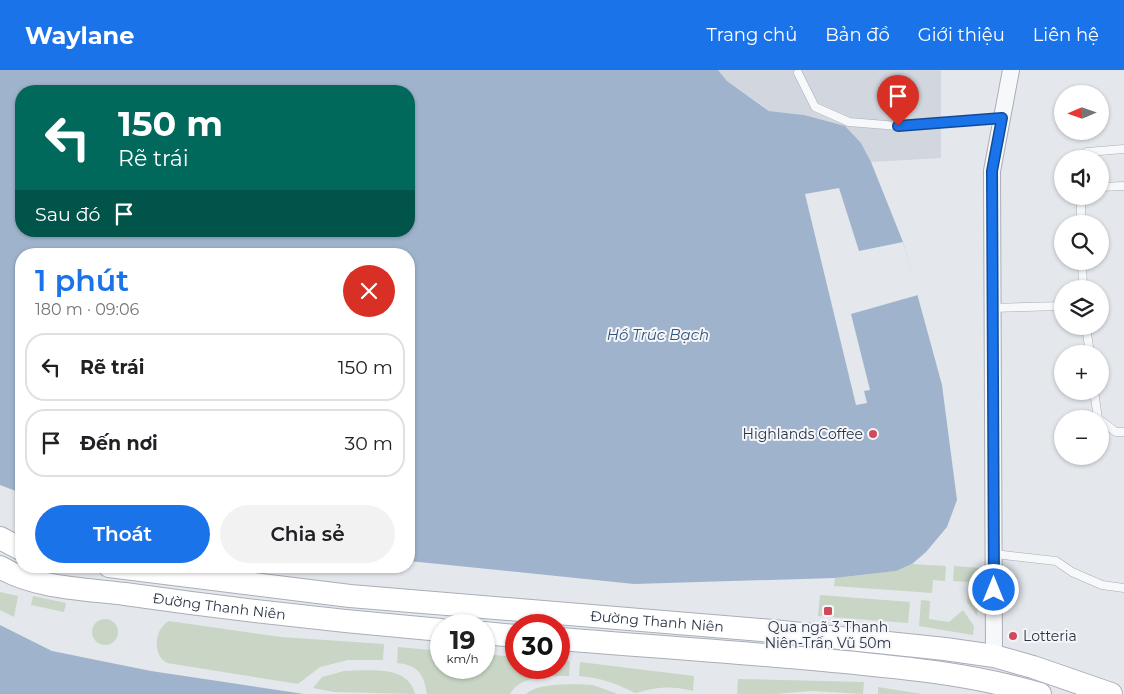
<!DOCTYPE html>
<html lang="vi">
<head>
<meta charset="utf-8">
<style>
	:root { --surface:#fff; --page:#f2f2f2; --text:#202124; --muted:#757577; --line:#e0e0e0; --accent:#1a73e8 }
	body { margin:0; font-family:Montserrat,sans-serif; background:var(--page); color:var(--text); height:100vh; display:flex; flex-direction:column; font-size:19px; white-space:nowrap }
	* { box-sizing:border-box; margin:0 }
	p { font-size:16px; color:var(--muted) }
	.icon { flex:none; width:28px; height:28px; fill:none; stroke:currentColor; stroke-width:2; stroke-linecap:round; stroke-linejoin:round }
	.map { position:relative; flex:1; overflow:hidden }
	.side { position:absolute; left:15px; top:178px; width:400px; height:325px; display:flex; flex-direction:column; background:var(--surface); border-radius:20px; box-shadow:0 1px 4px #0004 }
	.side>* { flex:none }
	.banner { position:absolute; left:15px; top:15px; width:400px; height:152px; border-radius:20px; box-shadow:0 1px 4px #0004; background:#00695c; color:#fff; overflow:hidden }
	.needle { width:32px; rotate:268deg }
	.tools { position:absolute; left:1054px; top:15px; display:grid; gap:10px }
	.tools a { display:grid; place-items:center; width:55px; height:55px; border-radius:50%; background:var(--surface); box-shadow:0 1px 4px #0004; font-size:25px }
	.speed { position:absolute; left:430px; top:544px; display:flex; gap:10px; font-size:25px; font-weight:700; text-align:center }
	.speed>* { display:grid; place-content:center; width:65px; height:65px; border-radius:50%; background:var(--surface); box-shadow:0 1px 4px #0004; line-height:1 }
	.speed small { font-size:12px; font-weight:400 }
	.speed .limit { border:8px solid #d22; background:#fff; color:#111 }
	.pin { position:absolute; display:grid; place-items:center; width:42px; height:42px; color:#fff; margin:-51px -21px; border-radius:50% 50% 50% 0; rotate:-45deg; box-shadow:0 0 5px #0007 }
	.pin .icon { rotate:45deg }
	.me { position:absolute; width:55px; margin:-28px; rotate:0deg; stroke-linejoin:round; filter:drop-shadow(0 0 4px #0008) }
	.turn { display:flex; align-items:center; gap:18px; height:105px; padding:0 20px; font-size:22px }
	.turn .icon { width:65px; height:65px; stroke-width:2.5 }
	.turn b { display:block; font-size:35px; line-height:42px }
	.then { display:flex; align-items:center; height:48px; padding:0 20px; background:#0003; gap:10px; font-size:19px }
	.round { display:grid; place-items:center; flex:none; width:52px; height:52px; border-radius:26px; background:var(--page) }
	.overview { display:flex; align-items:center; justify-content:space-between; height:85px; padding:0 20px }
	h1 { font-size:30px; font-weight:600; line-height:38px; color:var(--accent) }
	.button { display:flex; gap:10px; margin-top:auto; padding:10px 20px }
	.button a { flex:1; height:58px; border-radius:30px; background:var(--accent); color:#fff; font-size:20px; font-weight:600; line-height:58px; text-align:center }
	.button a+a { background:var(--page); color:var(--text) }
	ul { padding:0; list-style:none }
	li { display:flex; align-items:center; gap:15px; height:68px; margin:0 10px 8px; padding:0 10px; border:2px solid var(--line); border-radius:20px }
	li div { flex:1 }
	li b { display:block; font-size:19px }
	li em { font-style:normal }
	header { display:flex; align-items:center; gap:30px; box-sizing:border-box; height:70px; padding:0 25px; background:var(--accent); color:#fff }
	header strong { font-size:24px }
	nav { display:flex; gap:28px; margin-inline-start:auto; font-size:18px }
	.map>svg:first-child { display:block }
	.built { fill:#d2d6de }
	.green { fill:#c9d6c5 }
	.water { fill:#9fb4cc; fill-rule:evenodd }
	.pier { fill:#e4e7ec }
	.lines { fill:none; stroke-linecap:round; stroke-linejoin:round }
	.service-casing { stroke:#a9aeb7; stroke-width:9 }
	.minor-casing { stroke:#a9aeb7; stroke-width:18 }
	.secondary-casing { stroke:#a9aeb7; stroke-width:24 }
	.service { stroke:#f7f8fa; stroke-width:8 }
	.minor { stroke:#f7f8fa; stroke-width:16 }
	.secondary { stroke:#fff; stroke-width:22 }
	.route-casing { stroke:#114b97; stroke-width:12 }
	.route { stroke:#1a73e8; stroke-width:9 }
	.poi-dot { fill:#d1495b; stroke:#f4f6f9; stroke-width:2 }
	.labels { text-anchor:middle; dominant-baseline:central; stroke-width:4; stroke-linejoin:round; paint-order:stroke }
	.poi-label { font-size:14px; fill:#2b3445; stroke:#f4f6f9; text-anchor:end }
	.street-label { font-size:14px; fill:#2b3445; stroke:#f4f6f9 }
	.water-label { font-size:15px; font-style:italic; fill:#34527a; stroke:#f4f6f9 }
</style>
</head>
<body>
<header>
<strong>Waylane</strong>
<nav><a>Trang chủ</a><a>Bản đồ</a><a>Giới thiệu</a><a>Liên hệ</a></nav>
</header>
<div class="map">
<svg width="1124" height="624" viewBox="0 0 1124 624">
	<rect width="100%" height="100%" fill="#e4e7ec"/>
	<path class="built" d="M718 0H941V88L871 92 861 73 804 45 770 41 727 11Z"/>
	<g class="green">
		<path d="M912 494 946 496 945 511 933 510 932 523 834 516 835 508 896 501Z"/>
		<path d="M954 496 980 498 977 546 967 532 968 512 953 511Z"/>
		<path d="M0 522 18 526 14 547 0 540Z"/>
		<path d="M820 525 910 532 908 553 818 546Z"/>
		<path d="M33 526 66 533 64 542 31 535Z"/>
		<path d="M921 530 930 531 929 549 949 552 963 540 974 556 973 565 919 556Z"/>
		<circle cx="105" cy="562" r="13"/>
		<path d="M169 551 281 567 384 574 383 590H348L320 597 298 614 167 593C152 585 154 559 169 551Z"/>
		<path d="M398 577 441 581V598H484V584L516 587V598H559V590L570 591 569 606C551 606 520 605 510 624H427C424 604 418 595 397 593Z"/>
		<path d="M580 592 694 606 693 621C669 615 658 617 635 623 616 613 600 608 579 606Z"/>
		<path d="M344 601C368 601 408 594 415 624L334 622 313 618 322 607Z"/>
		<path d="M738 609 864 612 863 624 812 621 775 624H737Z"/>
		<path d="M573 614 593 615 618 624H526C538 614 558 615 573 614Z"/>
		<path d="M878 617 922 624H878Z"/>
	</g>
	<g class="water">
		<path d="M0 0H718L727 11 769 41 804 45 845 56 861 73 871 92 903 172 942 315 957 430 947 457 926 482 912 494 896 501 835 508 634 514 409 491V184H21V423L0 415ZM21 21H409V161H21Z"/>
		<path d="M0 555 52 581 151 601 304 624H0Z"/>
	</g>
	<path class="pier" d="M839 118 859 181 903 172 918 225 851 244 870 320 864 321 867 333 856 335 805 124Z"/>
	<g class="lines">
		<defs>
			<g id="service">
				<path d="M798 3 815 37 849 52 898 56 1002 48"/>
				<path d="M1087 82 1124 79"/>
				<path d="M1100 117 1124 116"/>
				<path d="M1081 126V154"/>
				<path d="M1082 191 1083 219"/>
				<path d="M992 238 1062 236"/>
				<path d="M1086 256 1090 284"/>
				<path d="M1094 321 1098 349"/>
				<path d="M1100 350 1116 362H1124"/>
				<path d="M994 484 1056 491 1072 502 1102 515 1124 518"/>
			</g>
			<path id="minor" d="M994 586 992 101 1011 0"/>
			<g id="secondary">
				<path d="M0 468 21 479"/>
				<path id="s1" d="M109 496 350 526 773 561 945 579 994 586 1033 597 1111 624"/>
				<path id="s2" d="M0 497C34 518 86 519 125 524 230 539 335 551 441 560"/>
				<path d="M484 563 516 566"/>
				<path d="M559 569C647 576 735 582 823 590 896 597 969 603 1040 624"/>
			</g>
		</defs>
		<use href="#service" class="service-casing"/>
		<use href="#minor" class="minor-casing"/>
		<use href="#secondary" class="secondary-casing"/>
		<use href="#service" class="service"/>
		<use href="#minor" class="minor"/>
		<use href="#secondary" class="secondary"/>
	</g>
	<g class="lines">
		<defs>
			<path id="route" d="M898 56 1002 48 992 101 994 520"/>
		</defs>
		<use href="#route" class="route-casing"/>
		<use href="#route" class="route"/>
	</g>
	<g class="poi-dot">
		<circle cx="873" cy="364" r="5"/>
		<rect x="823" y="536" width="10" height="10" rx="2.5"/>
		<circle cx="1013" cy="566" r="5"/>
	</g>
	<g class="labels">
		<g class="poi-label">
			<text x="863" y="364">Highlands Coffee</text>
			<text x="828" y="557" text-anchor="middle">Qua ngã 3 Thanh<tspan x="828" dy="16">Niên-Trấn Vũ 50m</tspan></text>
			<text x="1023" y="566" text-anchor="start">Lotteria</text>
		</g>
		<g class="street-label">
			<text stroke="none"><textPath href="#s2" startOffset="224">Đường Thanh Niên</textPath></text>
			<text stroke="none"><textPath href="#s1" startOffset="551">Đường Thanh Niên</textPath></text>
		</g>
		<g class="water-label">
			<text x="658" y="264">Hồ Trúc Bạch</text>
		</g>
	</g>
</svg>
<div class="tools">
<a><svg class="needle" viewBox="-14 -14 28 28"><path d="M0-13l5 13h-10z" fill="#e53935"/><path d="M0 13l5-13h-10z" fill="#757577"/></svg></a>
<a><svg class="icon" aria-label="sound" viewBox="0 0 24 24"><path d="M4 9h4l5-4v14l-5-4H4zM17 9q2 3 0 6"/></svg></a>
<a><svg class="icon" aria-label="search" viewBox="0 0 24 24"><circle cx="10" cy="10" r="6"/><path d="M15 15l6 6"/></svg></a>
<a><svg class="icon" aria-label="layers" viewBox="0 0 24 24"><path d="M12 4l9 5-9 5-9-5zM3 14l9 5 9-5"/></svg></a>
<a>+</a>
<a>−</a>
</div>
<div class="speed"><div>19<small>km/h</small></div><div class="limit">30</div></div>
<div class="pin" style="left:898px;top:56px;background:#d93025"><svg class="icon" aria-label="arrive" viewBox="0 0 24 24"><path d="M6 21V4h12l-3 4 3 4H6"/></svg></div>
<svg class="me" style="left:994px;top:520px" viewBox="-20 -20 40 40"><circle r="17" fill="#1a73e8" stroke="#fff" stroke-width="3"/><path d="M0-11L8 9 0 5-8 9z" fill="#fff"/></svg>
<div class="banner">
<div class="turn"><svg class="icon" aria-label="left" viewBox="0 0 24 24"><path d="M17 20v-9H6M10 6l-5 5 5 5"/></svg><div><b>150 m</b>Rẽ trái</div></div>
<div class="then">Sau đó<svg class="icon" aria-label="arrive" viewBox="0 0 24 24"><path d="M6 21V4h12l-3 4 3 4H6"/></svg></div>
</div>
<section class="side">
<div class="overview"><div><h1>1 phút</h1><p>180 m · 09:06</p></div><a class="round" style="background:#d93025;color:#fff"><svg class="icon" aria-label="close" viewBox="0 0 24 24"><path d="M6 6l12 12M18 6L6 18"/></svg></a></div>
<ul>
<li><svg class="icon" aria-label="left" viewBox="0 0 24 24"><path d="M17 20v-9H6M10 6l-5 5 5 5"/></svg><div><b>Rẽ trái</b></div><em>150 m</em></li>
<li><svg class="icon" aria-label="arrive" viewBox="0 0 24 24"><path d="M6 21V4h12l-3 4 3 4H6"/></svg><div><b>Đến nơi</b></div><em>30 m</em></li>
</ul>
<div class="button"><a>Thoát</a><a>Chia sẻ</a></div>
</section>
</div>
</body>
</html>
